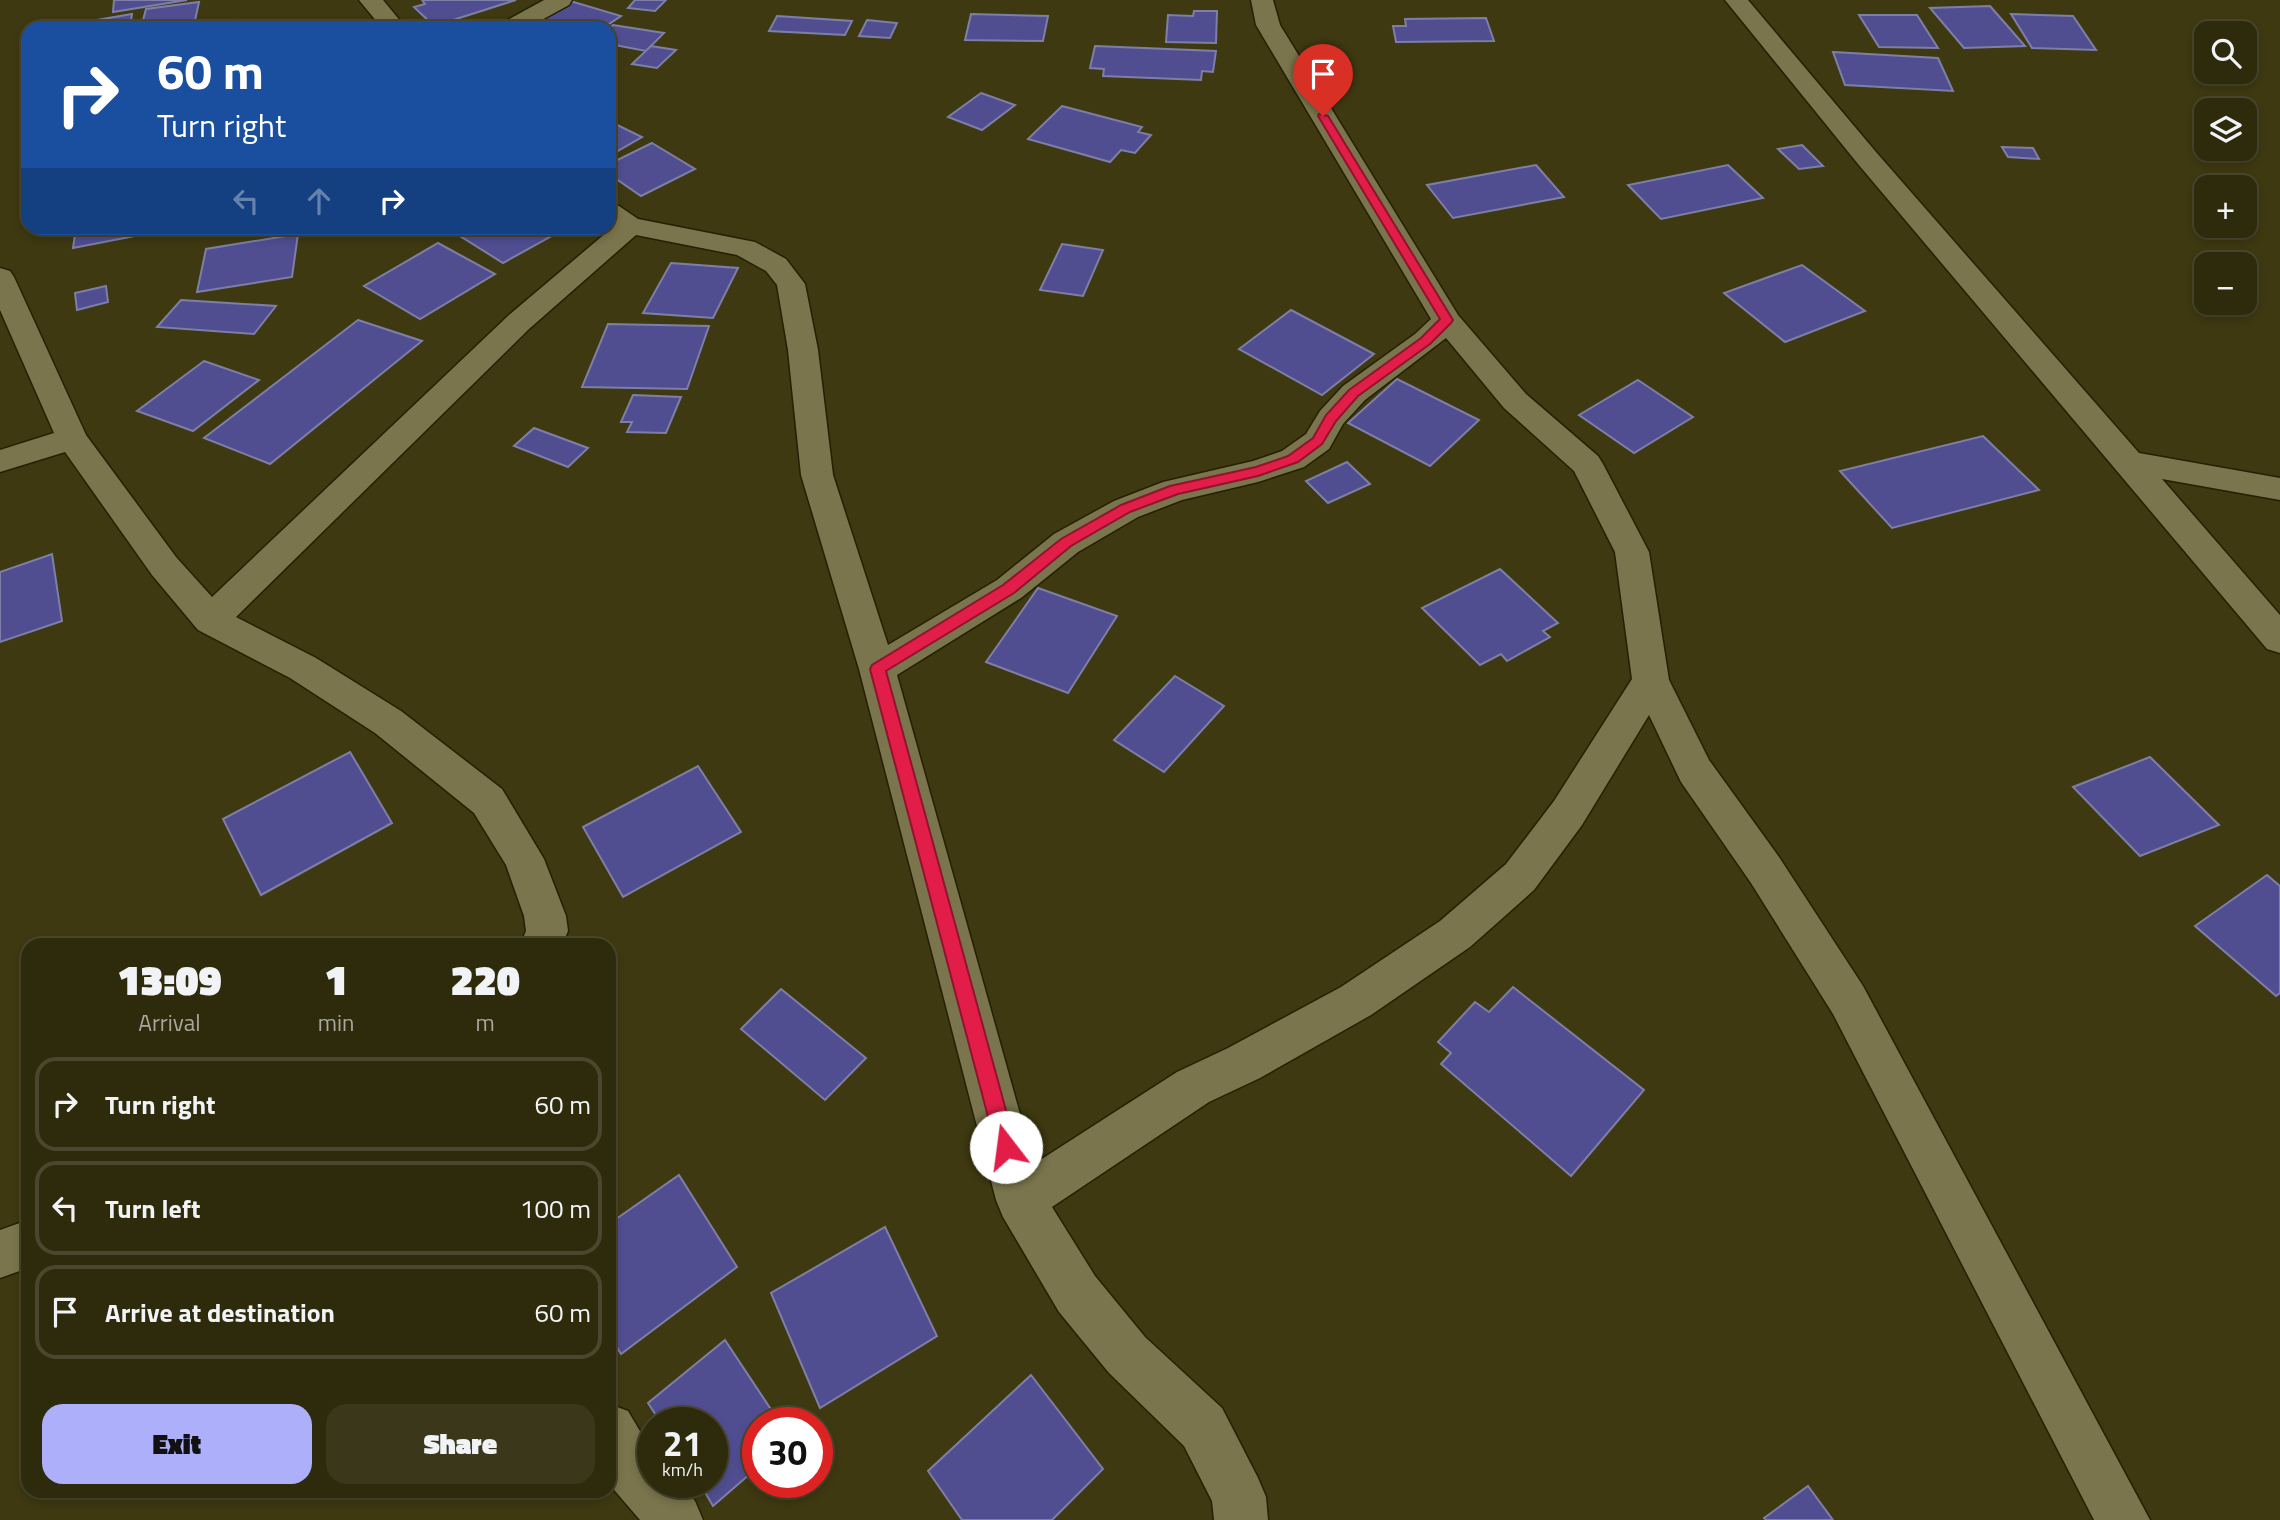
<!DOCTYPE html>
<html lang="en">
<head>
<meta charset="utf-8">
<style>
	:root { --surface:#2e2b0d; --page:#3a371b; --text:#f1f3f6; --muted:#a7a79d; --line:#49472e; --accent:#adaffb }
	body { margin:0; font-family:"Titillium Web",sans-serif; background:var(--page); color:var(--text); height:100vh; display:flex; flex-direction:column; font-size:26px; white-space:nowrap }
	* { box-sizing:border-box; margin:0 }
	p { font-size:23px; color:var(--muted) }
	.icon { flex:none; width:38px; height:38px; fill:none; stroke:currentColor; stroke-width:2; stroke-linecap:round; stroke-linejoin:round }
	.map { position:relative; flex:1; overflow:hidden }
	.drawer { position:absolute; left:21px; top:938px; width:595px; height:560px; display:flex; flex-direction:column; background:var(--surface); border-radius:21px; box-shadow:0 4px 10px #0003,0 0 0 2px var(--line) }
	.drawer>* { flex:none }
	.guide { position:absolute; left:21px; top:21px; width:595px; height:214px; border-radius:21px; box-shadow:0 4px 10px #0003,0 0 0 2px var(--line); background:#1a4fa0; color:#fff; overflow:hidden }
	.tools { position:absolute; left:2194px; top:21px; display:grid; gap:14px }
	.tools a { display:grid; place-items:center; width:63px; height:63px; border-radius:14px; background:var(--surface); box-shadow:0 4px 10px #0003,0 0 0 2px var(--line); font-size:35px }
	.speed { position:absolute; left:637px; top:1407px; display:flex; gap:14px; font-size:35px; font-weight:700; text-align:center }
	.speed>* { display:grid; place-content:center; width:91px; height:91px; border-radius:50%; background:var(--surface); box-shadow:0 4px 10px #0003,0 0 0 2px var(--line); line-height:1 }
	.speed small { font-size:18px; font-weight:400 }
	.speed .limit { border:10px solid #d22; background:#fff; color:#111 }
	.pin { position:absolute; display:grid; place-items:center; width:60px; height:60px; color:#fff; margin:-72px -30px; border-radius:50% 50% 50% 0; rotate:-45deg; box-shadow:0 0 7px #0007 }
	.pin .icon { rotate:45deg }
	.me { position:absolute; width:77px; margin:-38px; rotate:345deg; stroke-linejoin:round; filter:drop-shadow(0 0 5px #0008) }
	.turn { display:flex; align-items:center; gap:24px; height:147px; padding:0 21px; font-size:32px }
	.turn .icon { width:91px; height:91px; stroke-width:2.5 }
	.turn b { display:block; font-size:49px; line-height:60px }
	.lanes { display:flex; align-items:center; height:66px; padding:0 21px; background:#0003; justify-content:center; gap:35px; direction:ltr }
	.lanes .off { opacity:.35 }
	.eta { display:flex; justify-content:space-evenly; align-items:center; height:119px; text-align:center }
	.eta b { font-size:42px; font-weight:800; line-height:49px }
	.primary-button { display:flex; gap:14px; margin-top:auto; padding:14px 21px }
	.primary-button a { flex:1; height:80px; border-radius:21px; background:var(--accent); color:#111; font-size:28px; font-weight:800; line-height:80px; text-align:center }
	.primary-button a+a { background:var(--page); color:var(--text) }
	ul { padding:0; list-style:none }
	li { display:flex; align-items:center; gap:21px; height:94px; margin:0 14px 10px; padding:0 7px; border:4px solid var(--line); border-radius:21px }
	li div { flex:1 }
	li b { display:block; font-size:26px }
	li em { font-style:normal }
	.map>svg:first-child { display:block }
	.building { fill:#504e91; stroke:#7d7fa6; stroke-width:2 }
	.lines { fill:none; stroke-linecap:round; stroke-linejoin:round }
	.minor-casing { stroke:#242003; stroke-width:3 }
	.minor { fill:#7a754c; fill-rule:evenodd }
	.route { fill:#e11d48; stroke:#92132f; stroke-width:2 }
</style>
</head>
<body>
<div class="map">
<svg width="2280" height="1520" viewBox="0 0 2280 1520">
	<rect width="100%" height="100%" fill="#3e3911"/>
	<g class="building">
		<path d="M114 0H187L113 12Z"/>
		<path d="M422 0H516L434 26 414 7 425 4Z"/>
		<path d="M567 0 621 16 603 28H522Z"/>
		<path d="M635 0H666L655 11 628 8Z"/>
		<path d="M199 2 194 25 141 28 146 9Z"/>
		<path d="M1990 6 2025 46 1964 48 1930 8Z"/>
		<path d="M1194 11H1217L1216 43 1166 42 1168 15 1193 16Z"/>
		<path d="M132 14 130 28H67L68 25Z"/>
		<path d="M971 14 1048 16 1043 41 965 40Z"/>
		<path d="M2011 14 2073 16 2096 50 2032 48Z"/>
		<path d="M1859 15H1917L1938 48 1879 47Z"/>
		<path d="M777 16 852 21 845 35 769 31Z"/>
		<path d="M1486 18 1494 41 1396 42 1393 26H1406L1405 19Z"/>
		<path d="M238 20 239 28H194Z"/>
		<path d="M867 20 897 23 890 38 859 36Z"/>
		<path d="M613 25 664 33 646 51 609 44V28Z"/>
		<path d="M651 46 676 50 657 68 632 64Z"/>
		<path d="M1095 46 1216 51 1213 72 1202 71 1201 80 1103 76 1104 69 1090 68Z"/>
		<path d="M1833 52 1938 58 1953 91 1845 85Z"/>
		<path d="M981 93 1015 105 982 130 948 117Z"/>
		<path d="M1062 106 1142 127 1138 132 1151 135 1135 153 1121 150 1110 162 1028 139Z"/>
		<path d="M609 121 642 137 609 156Z"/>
		<path d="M652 143 695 169 641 196 609 174V164Z"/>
		<path d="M1802 145 1823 166 1799 169 1778 149Z"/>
		<path d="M2002 147 2033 148 2039 159 2008 157Z"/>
		<path d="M1536 165 1564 197 1453 218 1427 185Z"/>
		<path d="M1728 165 1763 198 1661 219 1628 185Z"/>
		<path d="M76 228H157L156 232 73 248Z"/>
		<path d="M475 228H566L503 263 460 236Z"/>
		<path d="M298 234 292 277 197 292 206 249Z"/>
		<path d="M438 243 495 274 420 319 364 286Z"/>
		<path d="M1062 244 1103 250 1083 296 1040 290Z"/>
		<path d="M671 263 738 268 713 318 643 313Z"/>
		<path d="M1802 265 1865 311 1785 342 1724 293Z"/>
		<path d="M106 286 108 302 77 310 75 293Z"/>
		<path d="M181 300 276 306 254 334 157 327Z"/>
		<path d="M1291 310 1374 354 1322 395 1239 349Z"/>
		<path d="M358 320 422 341 270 464 204 438Z"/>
		<path d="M608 324 709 326 687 389 582 387Z"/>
		<path d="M204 361 259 380 193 431 137 411Z"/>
		<path d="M1397 379 1479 420 1430 466 1348 423Z"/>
		<path d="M1638 380 1693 417 1634 453 1579 415Z"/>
		<path d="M633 395 681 397 666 433 627 432 632 422H621Z"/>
		<path d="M534 428 588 448 568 467 514 446Z"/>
		<path d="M1983 436 2039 490 1892 528 1840 471Z"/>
		<path d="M1347 462 1370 484 1328 503 1306 481Z"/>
		<path d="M52 554 62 621 0 642V572Z"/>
		<path d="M1500 569 1558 623 1543 631 1550 637 1507 661 1501 654 1480 665 1422 608Z"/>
		<path d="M1038 588 1117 616 1068 693 986 662Z"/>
		<path d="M1175 676 1224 706 1164 772 1114 740Z"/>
		<path d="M350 752 392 823 261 895 223 819Z"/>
		<path d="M2150 757 2219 825 2140 856 2073 787Z"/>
		<path d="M698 766 741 832 623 897 583 827Z"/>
		<path d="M2267 875 2280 886V993L2276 996 2195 926Z"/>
		<path d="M1513 987 1644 1090 1571 1176 1441 1064 1451 1053 1438 1042 1475 1002 1489 1012Z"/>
		<path d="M781 989 866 1058 825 1100 741 1029Z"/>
		<path d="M679 1175 737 1267 621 1354 609 1334V1224Z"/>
		<path d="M885 1227 937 1336 820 1408 771 1293Z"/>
		<path d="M725 1340 780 1423H758V1467L713 1506 699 1482H712V1423H661L648 1403Z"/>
		<path d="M1031 1375 1103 1469 1052 1520H962L928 1471Z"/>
		<path d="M1808 1486 1833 1520H1766L1764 1518Z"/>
	</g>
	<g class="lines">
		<defs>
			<g id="minor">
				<path d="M359 0H383L406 28H382Z"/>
				<path d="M544 0H572L569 5 527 28H498L502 23Z"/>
				<path d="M1251 0H1273L1280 25 1458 315 1526 394 1598 456 1603 464 1649 552 1669 680 1709 760 1779 857 1863 986 2150 1520H2094L1833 1014 1751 883 1681 782 1649 715 1582 825 1534 890 1470 947 1371 1015 1260 1078 1209 1102 1052 1207 1095 1276 1145 1337 1222 1408 1258 1478 1266 1497 1268 1520H1214L1212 1501 1184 1446 1109 1373 1059 1312 1003 1217 996 1200 859 669 801 475 788 350 777 285 766 271 737 255 636 235 529 329 236 617 316 658 401 711 502 789 544 859 566 916 568 931 562 945H520L526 931 524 916 506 865 474 813 375 733 290 678 198 630 152 575 65 452 0 472V450L54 433 0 310V268L10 271 14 277 86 435 176 557 212 597 509 315 613 227 609 224V204L619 206 638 219 755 242 786 259 805 284 818 350 833 475 888 645 997 580 1054 534 1114 501 1163 482 1253 461 1282 451 1306 434 1320 411 1343 386 1415 334 1431 319 1256 25ZM1446 338 1504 408 1574 471 1615 552 1632 679 1554 801 1506 864 1440 921 1341 987 1228 1048 1177 1072 1034 1164 897 675 1021 598 1078 552 1138 517 1182 500 1258 482 1304 467 1329 449 1343 424 1365 400Z"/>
				<path d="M1725 0H1748L1876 152 2139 453 2280 478V500L2162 479 2280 615V653L2267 649 1858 164Z"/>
				<path d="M28 1220V1268L0 1278V1230Z"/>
				<path d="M609 1404 628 1411 653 1453V1482H679L695 1501 703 1520H640L609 1484Z"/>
			</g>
		</defs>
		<use href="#minor" class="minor-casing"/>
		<use href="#minor" class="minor"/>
	</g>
	<path class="route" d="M1319 114 1328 116 1453 320 1451 323 1430 344 1358 396 1336 421 1322 444 1298 462 1258 476 1178 494 1130 512 1071 546 1014 593 886 671 1016 1147 1013 1154 1006 1157 999 1154 996 1147 870 669 872 665 1003 585 1061 539 1121 505 1170 486 1256 467 1288 456 1313 438 1326 415 1349 390 1421 338 1440 319 1318 116Z"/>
</svg>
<div class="tools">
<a><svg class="icon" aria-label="search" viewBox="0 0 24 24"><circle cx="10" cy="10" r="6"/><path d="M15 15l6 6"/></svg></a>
<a><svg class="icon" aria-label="layers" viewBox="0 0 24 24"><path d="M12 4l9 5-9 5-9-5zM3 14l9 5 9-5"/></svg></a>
<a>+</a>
<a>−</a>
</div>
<div class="speed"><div>21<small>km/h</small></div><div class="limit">30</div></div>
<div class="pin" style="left:1323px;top:116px;background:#d93025"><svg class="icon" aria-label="arrive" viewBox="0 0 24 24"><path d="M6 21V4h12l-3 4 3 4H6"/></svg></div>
<svg class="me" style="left:1006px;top:1147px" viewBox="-20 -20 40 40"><circle r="19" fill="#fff"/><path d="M0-13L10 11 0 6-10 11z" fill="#e11d48"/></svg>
<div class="guide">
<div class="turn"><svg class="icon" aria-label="right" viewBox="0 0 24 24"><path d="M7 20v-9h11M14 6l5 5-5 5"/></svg><div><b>60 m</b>Turn right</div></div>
<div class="lanes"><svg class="icon off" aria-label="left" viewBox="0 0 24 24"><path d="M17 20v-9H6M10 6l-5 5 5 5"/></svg><svg class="icon off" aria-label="ahead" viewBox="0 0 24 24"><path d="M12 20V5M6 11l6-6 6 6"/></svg><svg class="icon" aria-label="right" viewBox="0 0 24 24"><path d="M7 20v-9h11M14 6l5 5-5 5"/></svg></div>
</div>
<section class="drawer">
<div class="eta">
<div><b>13:09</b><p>Arrival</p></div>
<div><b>1</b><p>min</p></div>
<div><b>220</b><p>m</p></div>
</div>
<ul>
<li><svg class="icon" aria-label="right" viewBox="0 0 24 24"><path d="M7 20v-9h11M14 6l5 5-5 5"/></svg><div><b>Turn right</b></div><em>60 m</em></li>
<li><svg class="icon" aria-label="left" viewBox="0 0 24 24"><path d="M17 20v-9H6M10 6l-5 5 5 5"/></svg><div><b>Turn left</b></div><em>100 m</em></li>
<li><svg class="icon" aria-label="arrive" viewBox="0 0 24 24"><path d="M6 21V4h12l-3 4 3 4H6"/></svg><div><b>Arrive at destination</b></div><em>60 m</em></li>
</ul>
<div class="primary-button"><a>Exit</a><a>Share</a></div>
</section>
</div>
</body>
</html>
